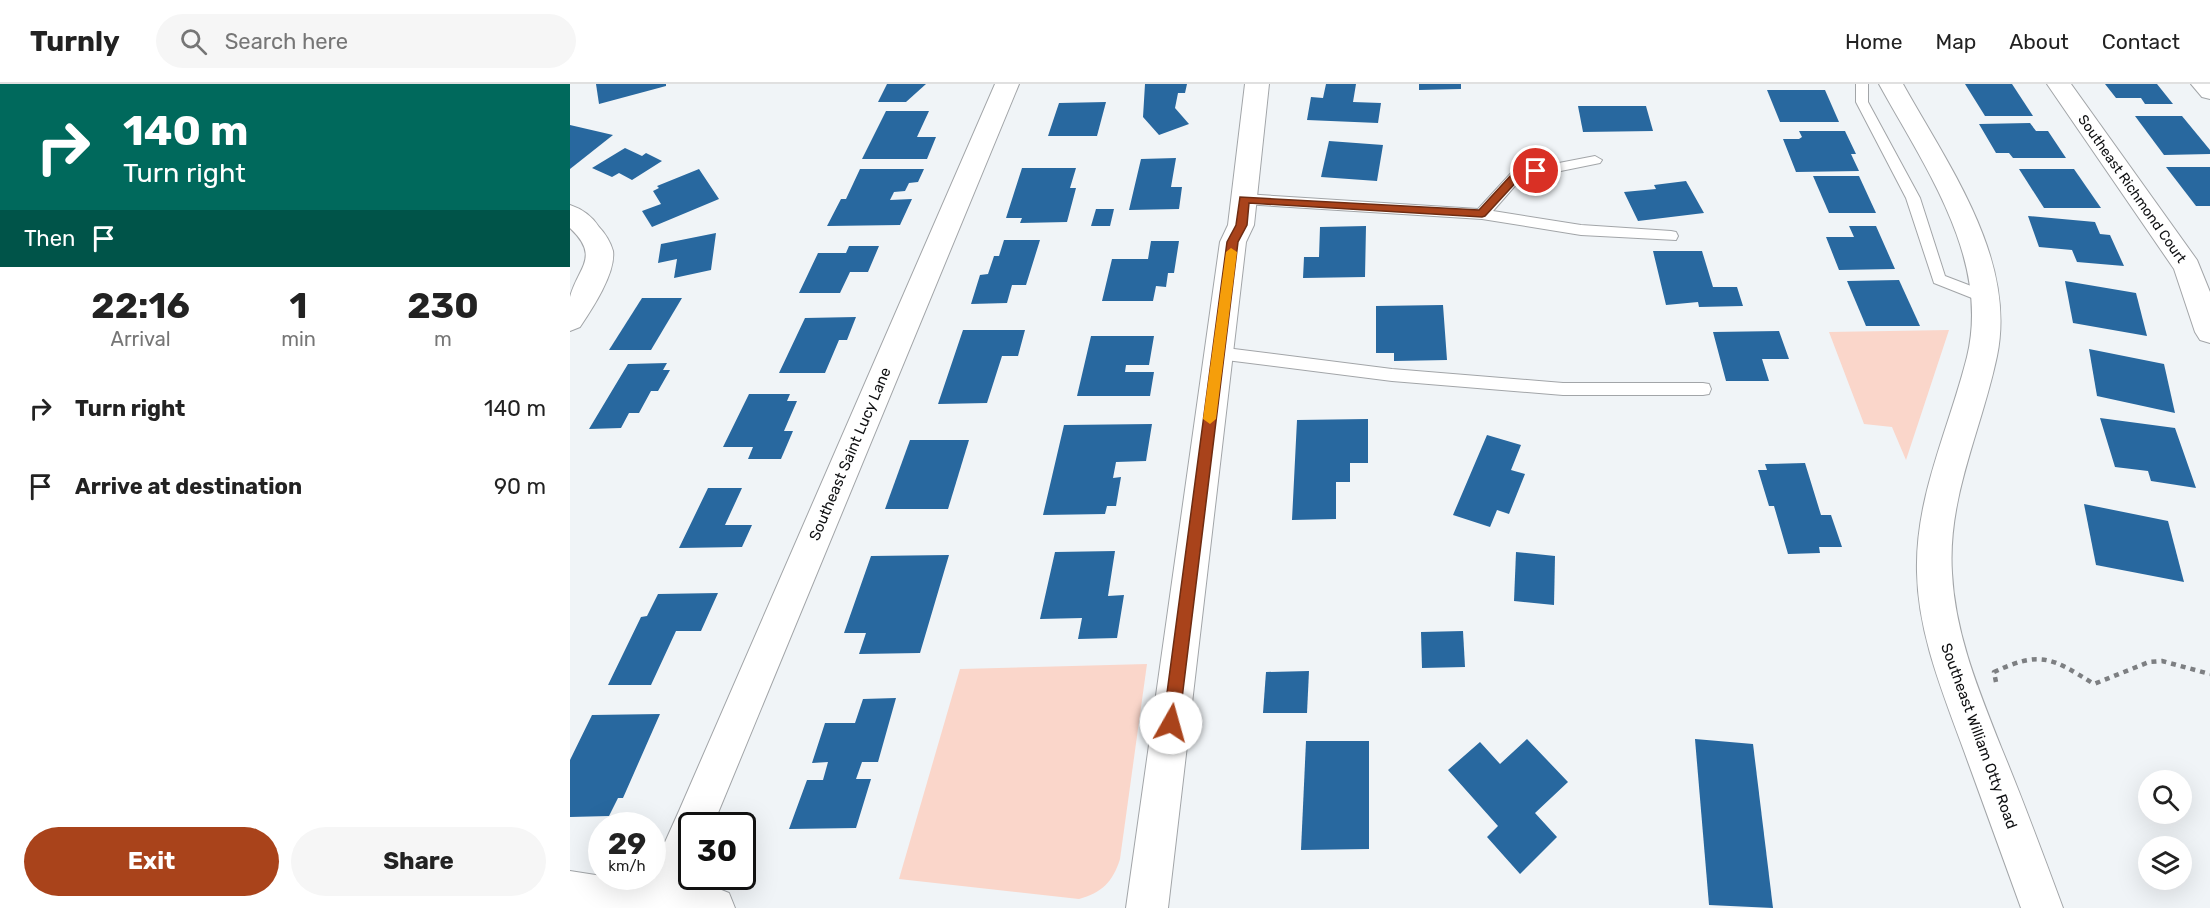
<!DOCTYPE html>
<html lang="en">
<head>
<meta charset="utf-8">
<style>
	:root { --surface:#fff; --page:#f6f6f6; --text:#222; --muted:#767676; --line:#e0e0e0; --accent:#a9431b }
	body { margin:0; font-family:Rubik,sans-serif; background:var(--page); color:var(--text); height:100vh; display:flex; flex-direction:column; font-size:22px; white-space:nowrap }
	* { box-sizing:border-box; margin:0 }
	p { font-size:20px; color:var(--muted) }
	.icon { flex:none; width:33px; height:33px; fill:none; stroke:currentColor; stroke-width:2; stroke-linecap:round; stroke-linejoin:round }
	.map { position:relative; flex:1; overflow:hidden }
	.side { display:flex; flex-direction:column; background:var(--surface); width:570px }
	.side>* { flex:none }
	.hud { background:#00695c; color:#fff; overflow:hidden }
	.controls { position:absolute; left:1568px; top:686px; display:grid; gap:12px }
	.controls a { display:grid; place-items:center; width:54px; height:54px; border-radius:50%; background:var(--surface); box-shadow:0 6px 24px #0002; font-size:30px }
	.speed { position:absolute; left:18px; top:728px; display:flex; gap:12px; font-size:30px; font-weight:700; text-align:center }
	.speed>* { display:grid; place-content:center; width:78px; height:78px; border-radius:50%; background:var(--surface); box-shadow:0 6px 24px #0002; line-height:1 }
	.speed small { font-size:15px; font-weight:400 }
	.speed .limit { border:3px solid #111; border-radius:9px; background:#fff; color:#111 }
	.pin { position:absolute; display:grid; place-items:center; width:51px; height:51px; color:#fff; margin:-26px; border:3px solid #fff; border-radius:50%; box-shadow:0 2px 6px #0007 }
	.me { position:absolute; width:66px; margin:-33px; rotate:7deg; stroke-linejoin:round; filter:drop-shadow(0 0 4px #0008) }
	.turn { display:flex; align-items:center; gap:21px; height:126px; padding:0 24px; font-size:27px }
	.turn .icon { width:78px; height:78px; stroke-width:2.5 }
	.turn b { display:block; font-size:42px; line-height:51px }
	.then { display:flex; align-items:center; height:57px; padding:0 24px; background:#0003; gap:12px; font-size:22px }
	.eta { display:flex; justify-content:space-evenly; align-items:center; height:102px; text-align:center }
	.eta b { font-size:36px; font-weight:700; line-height:42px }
	.button { display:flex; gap:12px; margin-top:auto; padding:12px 24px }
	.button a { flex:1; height:69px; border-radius:36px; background:var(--accent); color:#fff; font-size:24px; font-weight:700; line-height:69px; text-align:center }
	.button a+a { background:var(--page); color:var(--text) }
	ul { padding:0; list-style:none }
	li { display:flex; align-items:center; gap:18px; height:78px; padding:0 24px }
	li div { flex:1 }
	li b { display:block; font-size:22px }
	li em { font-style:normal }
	header { display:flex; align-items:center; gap:36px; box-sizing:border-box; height:84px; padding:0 30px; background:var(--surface); border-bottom:2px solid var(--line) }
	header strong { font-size:28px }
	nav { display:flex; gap:33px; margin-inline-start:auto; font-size:21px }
	.search { width:420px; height:54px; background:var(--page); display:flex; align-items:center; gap:15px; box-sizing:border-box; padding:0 21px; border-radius:33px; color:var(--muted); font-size:22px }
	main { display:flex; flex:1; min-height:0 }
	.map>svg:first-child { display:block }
	.green { fill:#fad6ca }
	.building { fill:#28689f }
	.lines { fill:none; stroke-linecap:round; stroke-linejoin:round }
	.lane-casing { stroke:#a2a5a8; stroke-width:2 }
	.street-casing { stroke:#a2a5a8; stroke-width:2 }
	.secondary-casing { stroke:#a2a5a8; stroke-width:2 }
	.path { stroke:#7d7f82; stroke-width:4.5; stroke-dasharray:5 5; stroke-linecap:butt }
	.lane { fill:#fff; fill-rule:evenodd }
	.street { fill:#fff; fill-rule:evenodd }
	.secondary { fill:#fff; fill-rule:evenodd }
	.route { fill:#a9431b; stroke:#6e2c12; stroke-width:1.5 }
	.slow { fill:#f59e0b }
	.labels { text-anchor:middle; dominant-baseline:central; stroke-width:6; stroke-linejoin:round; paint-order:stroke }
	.far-street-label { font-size:14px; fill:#0f1012; stroke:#fff }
	.street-label { font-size:15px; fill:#0f1012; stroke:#fff }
</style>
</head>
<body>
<header>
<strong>Turnly</strong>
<div class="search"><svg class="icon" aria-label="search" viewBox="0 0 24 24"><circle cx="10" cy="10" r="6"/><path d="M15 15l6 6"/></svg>Search here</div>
<nav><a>Home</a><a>Map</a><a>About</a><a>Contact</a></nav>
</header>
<main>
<section class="side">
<div class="hud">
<div class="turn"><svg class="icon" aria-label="right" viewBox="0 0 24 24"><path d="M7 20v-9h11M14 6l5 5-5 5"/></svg><div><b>140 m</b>Turn right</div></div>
<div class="then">Then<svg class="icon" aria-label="arrive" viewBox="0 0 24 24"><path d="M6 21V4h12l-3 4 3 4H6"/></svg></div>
</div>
<div class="eta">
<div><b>22:16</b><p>Arrival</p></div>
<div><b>1</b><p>min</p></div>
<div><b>230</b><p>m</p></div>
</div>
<ul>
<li><svg class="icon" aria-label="right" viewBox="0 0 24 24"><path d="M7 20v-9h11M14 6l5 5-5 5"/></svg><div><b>Turn right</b></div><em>140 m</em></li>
<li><svg class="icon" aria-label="arrive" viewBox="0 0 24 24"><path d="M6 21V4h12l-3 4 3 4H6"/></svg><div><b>Arrive at destination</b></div><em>90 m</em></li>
</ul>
<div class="button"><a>Exit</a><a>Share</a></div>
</section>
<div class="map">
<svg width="1640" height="824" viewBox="0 0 1640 824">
	<rect width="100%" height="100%" fill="#f0f4f7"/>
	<g class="green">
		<path d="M1379 246 1336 376 1322 343 1294 340 1259 248Z"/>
		<path d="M577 580 550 775C543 798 531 809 509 815L329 795 390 585Z"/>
	</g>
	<g class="building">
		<path d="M26 0H96V2L29 20Z"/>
		<path d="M317 0H356L336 18H308Z"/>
		<path d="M575 0H617L615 9H608L605 24 619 40 589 51 573 33Z"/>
		<path d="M756 0H786L783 18 811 19 808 39 737 36 741 13 753 14Z"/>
		<path d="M849 0H891V5L849 6Z"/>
		<path d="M1395 0H1442L1463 32H1415Z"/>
		<path d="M1535 0H1587L1603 20H1575L1571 14H1546Z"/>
		<path d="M1197 6H1255L1269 38H1210Z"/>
		<path d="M536 18 527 52H478L489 19Z"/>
		<path d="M1008 22H1076L1083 47 1013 48Z"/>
		<path d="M316 27H359L347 53H366L357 75H292Z"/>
		<path d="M1565 32H1612L1640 66V70L1594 71Z"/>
		<path d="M1460 39 1466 47H1478L1496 74H1443L1439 69H1426L1409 40Z"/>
		<path d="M0 41 43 51 0 85Z"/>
		<path d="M1229 47H1275L1286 70H1281L1289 87 1226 88 1213 55H1229L1232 53Z"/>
		<path d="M759 57 813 61 807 97 751 93Z"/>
		<path d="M55 64 72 72 76 69 92 77 62 96 49 89 42 93 22 84Z"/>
		<path d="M606 74 601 103H612L609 125 559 126 571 75Z"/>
		<path d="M1596 83H1640V122H1626Z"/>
		<path d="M452 84H506L500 104H506L497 138 450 139 452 134H436Z"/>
		<path d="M129 85 149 115 82 143 72 127 91 120 83 107 89 104 87 102Z"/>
		<path d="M290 85H354L348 98 339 99 335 107 324 108 320 116 342 115 330 141 257 142 271 115H276Z"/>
		<path d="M1449 85H1504L1531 124H1474Z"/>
		<path d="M1243 92H1289L1306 129H1259Z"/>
		<path d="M1116 97 1134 129 1068 137 1054 108 1086 105 1084 101Z"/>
		<path d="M526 125H544L540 142H521Z"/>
		<path d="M1458 132 1525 138 1530 150 1540 151 1554 182 1507 178 1502 166 1469 163Z"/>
		<path d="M796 142 795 193 733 194 734 173H749L750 143Z"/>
		<path d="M1279 142H1306L1325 185 1269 186 1256 153H1284Z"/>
		<path d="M146 149 141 186 104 194 107 175 88 179 91 160Z"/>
		<path d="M434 156H470L456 201H442L437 219 401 220 410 191 418 190 424 172H429Z"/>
		<path d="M581 157H609L604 189H598L596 203 586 202 583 217H532L542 175H578Z"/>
		<path d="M279 162H309L298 188H280L270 209H229L248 169H276Z"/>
		<path d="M1083 167H1132L1143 203H1167L1173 222 1129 223 1128 218 1096 221Z"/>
		<path d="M1329 196 1350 242H1296L1277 197Z"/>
		<path d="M1495 197 1566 209 1577 252 1503 239Z"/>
		<path d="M72 214H112L81 266H39Z"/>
		<path d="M873 221 877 276 824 277V269H806V222Z"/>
		<path d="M286 233 277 256H269L255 289H209L235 234Z"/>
		<path d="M393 246H455L448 272H432L417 319 368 320Z"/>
		<path d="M1209 247 1219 275H1192L1199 297H1156L1143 248Z"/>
		<path d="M521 252H584L579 281H556L555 288H584L580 312H507Z"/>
		<path d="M1519 265 1594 280 1605 329 1527 312Z"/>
		<path d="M97 279 93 286H100L88 307H81L69 329H59L51 344 19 345 58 280Z"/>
		<path d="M179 310H220L217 317H227L214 347H223L211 375H178L183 363H153Z"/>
		<path d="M1530 334 1605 344 1626 404 1581 397 1578 387 1545 383Z"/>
		<path d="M798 335V379H780V398H766V435L722 436 727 336Z"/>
		<path d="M582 340 576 377 546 378 543 394 551 393 546 422H537L535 430 473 431 494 341Z"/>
		<path d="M917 351 951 361 941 386 955 390 939 430 927 426 920 443 883 431Z"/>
		<path d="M340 356H399L378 425H315Z"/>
		<path d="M1235 379 1251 431H1261L1272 463H1249L1250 469 1218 470 1204 422H1199L1188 386H1197L1195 380Z"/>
		<path d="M138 404H172L155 441H182L172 463 109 464Z"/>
		<path d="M1514 420 1598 437 1614 498 1526 481Z"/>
		<path d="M545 467 538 512 554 511 547 554 508 555 512 534 470 535 485 468Z"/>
		<path d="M946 468 985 472 984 521 944 517Z"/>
		<path d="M379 471 350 569 289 570 296 549H274L301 472Z"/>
		<path d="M148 509 131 547H106L81 601H38L71 533 77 532 88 510Z"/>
		<path d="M893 547 895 583 852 584 851 548Z"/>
		<path d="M739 587 737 629H693L696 588Z"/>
		<path d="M326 614 308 678H292L286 695H301L286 744 219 745 237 696H253L258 678 242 679 255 639H285L293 615Z"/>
		<path d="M90 630 53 714H48L39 732 0 733V676L22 631Z"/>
		<path d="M957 655 998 698 965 729 987 753 950 790 917 753 928 742 878 686 910 658 930 680Z"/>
		<path d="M1125 655 1183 660 1203 824 1139 821Z"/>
		<path d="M736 657H799V765L731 766Z"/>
	</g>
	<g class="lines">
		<defs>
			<g id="lane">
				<path d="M1286 0H1298V18L1350 114 1375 192 1422 210 1425 214 1422 218H1412L1364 199 1336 114 1286 18Z"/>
				<path d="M1025 72 1032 76 1030 79 951 95 923 127 1011 141 1101 147 1106 148 1108 152 1106 156 1011 151 912 135 674 120 667 115 674 110 908 125 942 88Z"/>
				<path d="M648 263 822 285 993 299H1133L1139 300 1141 305 1139 310 1133 311H993L822 297 648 275 642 273 640 269 642 265Z"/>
			</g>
			<g id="street">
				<path d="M425 0H449L143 741H122L123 792 119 800 144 803 159 809 165 824H0V787L32 792 79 795 82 792V787L109 727Z"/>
				<path d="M675 0H699L684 141 676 158 598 824H556L650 158 658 141Z"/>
				<path d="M1477 0H1501L1627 176 1640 208V259L1630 256 1625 248 1604 185Z"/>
				<path d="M1621 0H1640V15L1632 13Z"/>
				<path d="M0 121C12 125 22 132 29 143 35 149 41 159 43 167 46 189 22 225 10 243L0 247C0 236 0 223 0 213 8 183 31 173 0 144Z"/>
			</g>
			<path id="secondary" d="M1309 0H1333C1378 81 1447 175 1427 272 1412 345 1377 413 1382 489 1385 550 1409 607 1431 663 1453 716 1473 770 1493 824H1451C1432 771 1413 719 1394 667 1373 609 1348 550 1347 488 1345 412 1379 345 1397 273 1421 175 1354 82 1309 0Z"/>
		</defs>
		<use href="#lane" class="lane-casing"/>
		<use href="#street" class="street-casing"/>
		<use href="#secondary" class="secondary-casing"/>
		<path class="path" d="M1426 598 1424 588C1471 566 1482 574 1524 600L1579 578 1592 577 1640 590"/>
		<use href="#lane" class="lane"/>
		<use href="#street" class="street"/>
		<use href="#secondary" class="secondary"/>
	</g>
	<path class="route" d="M966 84 970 85V90L950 94 915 132 912 133 679 119 677 141 668 158 609 639 607 644 601 647 595 644 593 639 657 158 666 141 670 113 909 126 943 89Z"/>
	<path class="slow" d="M661 164 667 168 646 335 640 340 633 335 656 168Z"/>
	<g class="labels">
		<g class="far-street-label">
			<text transform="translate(1562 105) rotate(55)">Southeast Richmond Court</text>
		</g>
		<g class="street-label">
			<text transform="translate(280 370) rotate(-67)">Southeast Saint Lucy Lane</text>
			<text transform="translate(1409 652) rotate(70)">Southeast William Otty Road</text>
		</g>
	</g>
</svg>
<div class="controls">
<a><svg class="icon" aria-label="search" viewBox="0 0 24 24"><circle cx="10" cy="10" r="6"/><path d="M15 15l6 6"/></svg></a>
<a><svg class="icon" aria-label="layers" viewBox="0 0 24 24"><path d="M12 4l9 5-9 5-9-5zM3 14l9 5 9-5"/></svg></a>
</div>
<div class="speed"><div>29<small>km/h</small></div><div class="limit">30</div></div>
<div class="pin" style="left:966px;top:87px;background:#d93025"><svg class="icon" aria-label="arrive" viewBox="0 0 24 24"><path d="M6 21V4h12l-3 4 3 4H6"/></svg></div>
<svg class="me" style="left:601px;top:639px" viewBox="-20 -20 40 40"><circle r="19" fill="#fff"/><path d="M0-13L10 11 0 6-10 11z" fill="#a9431b"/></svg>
</div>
</main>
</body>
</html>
